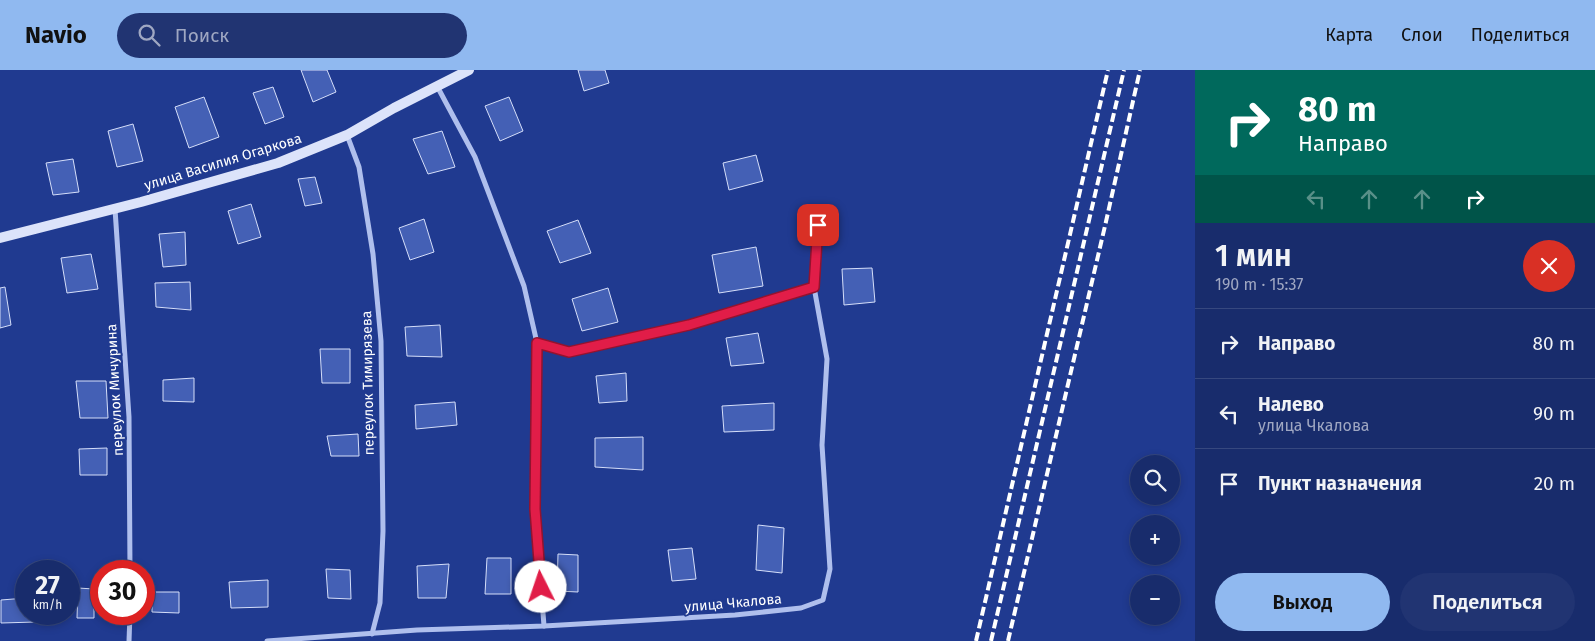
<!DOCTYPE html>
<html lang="ru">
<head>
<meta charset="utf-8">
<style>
	:root { --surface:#182c6c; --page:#213472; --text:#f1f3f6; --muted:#9fa7c2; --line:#36487f; --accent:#90b9f0 }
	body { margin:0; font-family:"Fira Sans",sans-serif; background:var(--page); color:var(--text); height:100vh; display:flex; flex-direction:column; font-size:19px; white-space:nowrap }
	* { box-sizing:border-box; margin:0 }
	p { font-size:16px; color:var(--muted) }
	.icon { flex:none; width:28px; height:28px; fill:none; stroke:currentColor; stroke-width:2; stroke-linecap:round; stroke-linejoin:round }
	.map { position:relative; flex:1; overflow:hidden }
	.panel { display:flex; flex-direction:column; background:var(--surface); width:400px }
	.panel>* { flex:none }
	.guide { background:#00695c; color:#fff; overflow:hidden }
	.controls { position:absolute; left:1130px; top:385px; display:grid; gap:10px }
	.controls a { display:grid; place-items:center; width:50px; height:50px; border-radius:50%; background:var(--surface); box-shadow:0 2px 8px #0003,0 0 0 1px var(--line); font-size:25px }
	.speed { position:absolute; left:15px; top:490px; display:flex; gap:10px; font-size:25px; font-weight:700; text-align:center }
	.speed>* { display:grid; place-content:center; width:65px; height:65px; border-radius:50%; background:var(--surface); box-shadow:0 2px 8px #0003,0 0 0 1px var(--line); line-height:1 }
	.speed small { font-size:12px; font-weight:400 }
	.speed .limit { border:8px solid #d22; background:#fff; color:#111 }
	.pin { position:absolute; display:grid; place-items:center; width:42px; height:42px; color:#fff; margin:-21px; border-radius:10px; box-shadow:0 2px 8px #0006 }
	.me { position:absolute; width:55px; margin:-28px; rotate:356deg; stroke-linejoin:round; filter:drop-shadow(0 0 4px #0008) }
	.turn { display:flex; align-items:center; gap:18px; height:105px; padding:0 20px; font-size:22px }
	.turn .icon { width:65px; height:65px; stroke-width:2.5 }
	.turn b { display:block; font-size:35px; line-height:42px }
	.lanes { display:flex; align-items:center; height:48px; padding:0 20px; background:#0003; justify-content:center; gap:25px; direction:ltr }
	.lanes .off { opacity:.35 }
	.round { display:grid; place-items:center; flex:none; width:52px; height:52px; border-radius:26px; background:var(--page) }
	.headline { display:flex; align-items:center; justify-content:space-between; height:85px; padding:0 20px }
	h1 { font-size:30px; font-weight:600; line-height:38px }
	.button { display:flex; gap:10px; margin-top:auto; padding:10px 20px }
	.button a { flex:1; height:58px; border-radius:30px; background:var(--accent); color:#111; font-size:20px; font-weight:600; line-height:58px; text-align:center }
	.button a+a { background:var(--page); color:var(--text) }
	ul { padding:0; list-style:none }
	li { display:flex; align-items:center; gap:15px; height:70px; padding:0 20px; border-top:1px solid var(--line) }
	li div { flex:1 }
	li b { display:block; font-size:19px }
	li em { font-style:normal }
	header { display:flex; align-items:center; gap:30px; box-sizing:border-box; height:70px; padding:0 25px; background:var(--accent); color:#111 }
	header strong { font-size:24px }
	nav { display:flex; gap:28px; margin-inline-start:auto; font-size:18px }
	.search { width:350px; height:45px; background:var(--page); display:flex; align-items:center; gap:12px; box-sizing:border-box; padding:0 18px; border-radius:28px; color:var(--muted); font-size:19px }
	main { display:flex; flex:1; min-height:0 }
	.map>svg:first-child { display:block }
	.building { fill:#4460b5; stroke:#d5def9 }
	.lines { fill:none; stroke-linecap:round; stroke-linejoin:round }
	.street { stroke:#afbfed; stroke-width:5 }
	.secondary { stroke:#dce3fa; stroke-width:10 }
	.rail { stroke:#fff; stroke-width:4; stroke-dasharray:9 4; stroke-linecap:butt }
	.route-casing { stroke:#92132f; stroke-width:12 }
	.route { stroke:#e11d48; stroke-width:9 }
	.labels { text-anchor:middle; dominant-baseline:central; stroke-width:4; stroke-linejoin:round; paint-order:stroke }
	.street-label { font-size:14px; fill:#fff; stroke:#203a90 }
</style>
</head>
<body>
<header>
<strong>Navio</strong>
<div class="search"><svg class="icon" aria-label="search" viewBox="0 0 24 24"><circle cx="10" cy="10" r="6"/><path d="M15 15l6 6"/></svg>Поиск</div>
<nav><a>Карта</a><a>Слои</a><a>Поделиться</a></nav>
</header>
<main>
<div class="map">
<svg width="1195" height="571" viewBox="0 0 1195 571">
	<rect width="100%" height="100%" fill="#203a90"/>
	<g class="building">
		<path d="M301 0H327L336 22 313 32Z"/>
		<path d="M578 0H605L609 13 584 21Z"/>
		<path d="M273 17 284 47 265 54 253 23Z"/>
		<path d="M204 27 219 67 189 78 175 37Z"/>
		<path d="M509 27 523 61 500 71 485 36Z"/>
		<path d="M133 54 143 91 117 97 108 61Z"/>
		<path d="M442 61 455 97 428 104 413 69Z"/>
		<path d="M756 85 763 111 729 120 723 93Z"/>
		<path d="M73 89 79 122 53 125 46 93Z"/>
		<path d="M315 107 322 133 305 136 298 109Z"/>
		<path d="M251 134 261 167 238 174 228 141Z"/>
		<path d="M424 149 434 182 410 190 399 158Z"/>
		<path d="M578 150 591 183 560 193 547 161Z"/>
		<path d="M185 162 186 195 163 197 159 164Z"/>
		<path d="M756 177 763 216 719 223 712 185Z"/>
		<path d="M91 184 98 219 67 223 61 188Z"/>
		<path d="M872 198 875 232 844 235 842 199Z"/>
		<path d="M190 212 191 240 156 237 155 213Z"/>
		<path d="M5 217 11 255 0 258V218Z"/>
		<path d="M608 218 618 252 582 261 572 229Z"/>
		<path d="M440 255 442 287 407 286 405 257Z"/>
		<path d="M758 263 764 293 731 296 726 268Z"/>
		<path d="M320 279H350V313H322Z"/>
		<path d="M626 303 627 331 599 333 596 306Z"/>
		<path d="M194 308V332L163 331V310Z"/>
		<path d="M76 311H106L108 348H80Z"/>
		<path d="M455 332 457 355 416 359 415 335Z"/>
		<path d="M774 333V360L724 362 722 336Z"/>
		<path d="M358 364 359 386H331L327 366Z"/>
		<path d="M643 367V400L595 397V368Z"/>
		<path d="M107 378V405H80L79 379Z"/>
		<path d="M758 455 784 458 782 503 756 500Z"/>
		<path d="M692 478 696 509 672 511 668 480Z"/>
		<path d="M558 484 578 485V522L557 521Z"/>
		<path d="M487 488H511V524H485Z"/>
		<path d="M449 494 446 528H418L417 496Z"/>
		<path d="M326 499 350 500 351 529 328 528Z"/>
		<path d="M268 510V537L231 538 229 512Z"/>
		<path d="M78 518 94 519V548H77Z"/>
		<path d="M152 522H179V543L152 542Z"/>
		<path d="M26 528V544H36V552L1 553V530Z"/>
	</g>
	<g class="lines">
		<g class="street">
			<path d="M437 16 475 87 524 216 537 273 535 439 544 556"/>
			<path d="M347 65 359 97 373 184 381 271 383 461 380 533 372 564"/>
			<path d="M115 139 129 347 130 501"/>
			<path d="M537 273 569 283 689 255 814 217"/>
			<path d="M129 571 130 544"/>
			<path d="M267 571 417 560 544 556 735 545 801 538 823 530 830 499 822 375 827 289 814 217 818 155"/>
		</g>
		<path class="secondary" d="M0 168 141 132 278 93 347 65 394 38 469 0"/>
		<g class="rail">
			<path d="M976 571 1108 0"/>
			<path d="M991 571 1124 0"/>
			<path d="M1008 571 1105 156 1140 0"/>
		</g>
	</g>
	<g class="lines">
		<defs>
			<path id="route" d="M541 517 535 439 537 273 569 282 689 255 814 217 818 155"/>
		</defs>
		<use href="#route" class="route-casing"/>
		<use href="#route" class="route"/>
	</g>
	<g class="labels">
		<g class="street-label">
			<text transform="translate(223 92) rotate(-17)">улица Василия Огаркова</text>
			<text transform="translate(368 313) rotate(-91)">переулок Тимирязева</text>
			<text transform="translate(115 320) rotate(-93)">переулок Мичурина</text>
			<text transform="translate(733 533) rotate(-5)">улица Чкалова</text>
		</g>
	</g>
</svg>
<div class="controls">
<a><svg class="icon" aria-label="search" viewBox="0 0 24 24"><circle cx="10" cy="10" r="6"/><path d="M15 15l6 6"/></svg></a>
<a>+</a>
<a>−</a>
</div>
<div class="speed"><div>27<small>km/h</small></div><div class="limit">30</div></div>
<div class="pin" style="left:818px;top:155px;background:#d93025"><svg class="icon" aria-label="arrive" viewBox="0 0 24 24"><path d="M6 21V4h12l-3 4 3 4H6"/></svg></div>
<svg class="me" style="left:541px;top:517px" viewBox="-20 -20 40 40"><circle r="19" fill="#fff"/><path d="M0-13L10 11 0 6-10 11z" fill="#e11d48"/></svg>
</div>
<section class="panel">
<div class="guide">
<div class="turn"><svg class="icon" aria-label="right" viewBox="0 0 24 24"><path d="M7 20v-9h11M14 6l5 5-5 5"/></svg><div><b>80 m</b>Направо</div></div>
<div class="lanes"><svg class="icon off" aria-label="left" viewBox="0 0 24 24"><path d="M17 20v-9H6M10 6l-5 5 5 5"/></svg><svg class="icon off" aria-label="ahead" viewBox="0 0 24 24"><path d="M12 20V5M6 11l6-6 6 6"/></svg><svg class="icon off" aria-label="ahead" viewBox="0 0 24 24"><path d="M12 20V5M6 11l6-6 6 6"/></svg><svg class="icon" aria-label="right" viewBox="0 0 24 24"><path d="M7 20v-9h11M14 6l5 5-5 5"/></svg></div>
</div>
<div class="headline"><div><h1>1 мин</h1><p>190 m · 15:37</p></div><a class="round" style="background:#d93025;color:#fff"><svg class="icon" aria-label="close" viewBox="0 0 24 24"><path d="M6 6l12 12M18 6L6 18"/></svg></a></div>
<ul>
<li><svg class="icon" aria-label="right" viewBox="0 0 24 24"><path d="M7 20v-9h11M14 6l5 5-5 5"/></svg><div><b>Направо</b></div><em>80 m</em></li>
<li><svg class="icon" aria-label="left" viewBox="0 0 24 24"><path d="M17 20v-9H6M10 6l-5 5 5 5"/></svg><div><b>Налево</b><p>улица Чкалова</p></div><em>90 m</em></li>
<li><svg class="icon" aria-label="arrive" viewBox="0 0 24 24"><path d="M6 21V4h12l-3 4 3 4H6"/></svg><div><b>Пункт назначения</b></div><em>20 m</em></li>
</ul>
<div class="button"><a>Выход</a><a>Поделиться</a></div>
</section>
</main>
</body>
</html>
